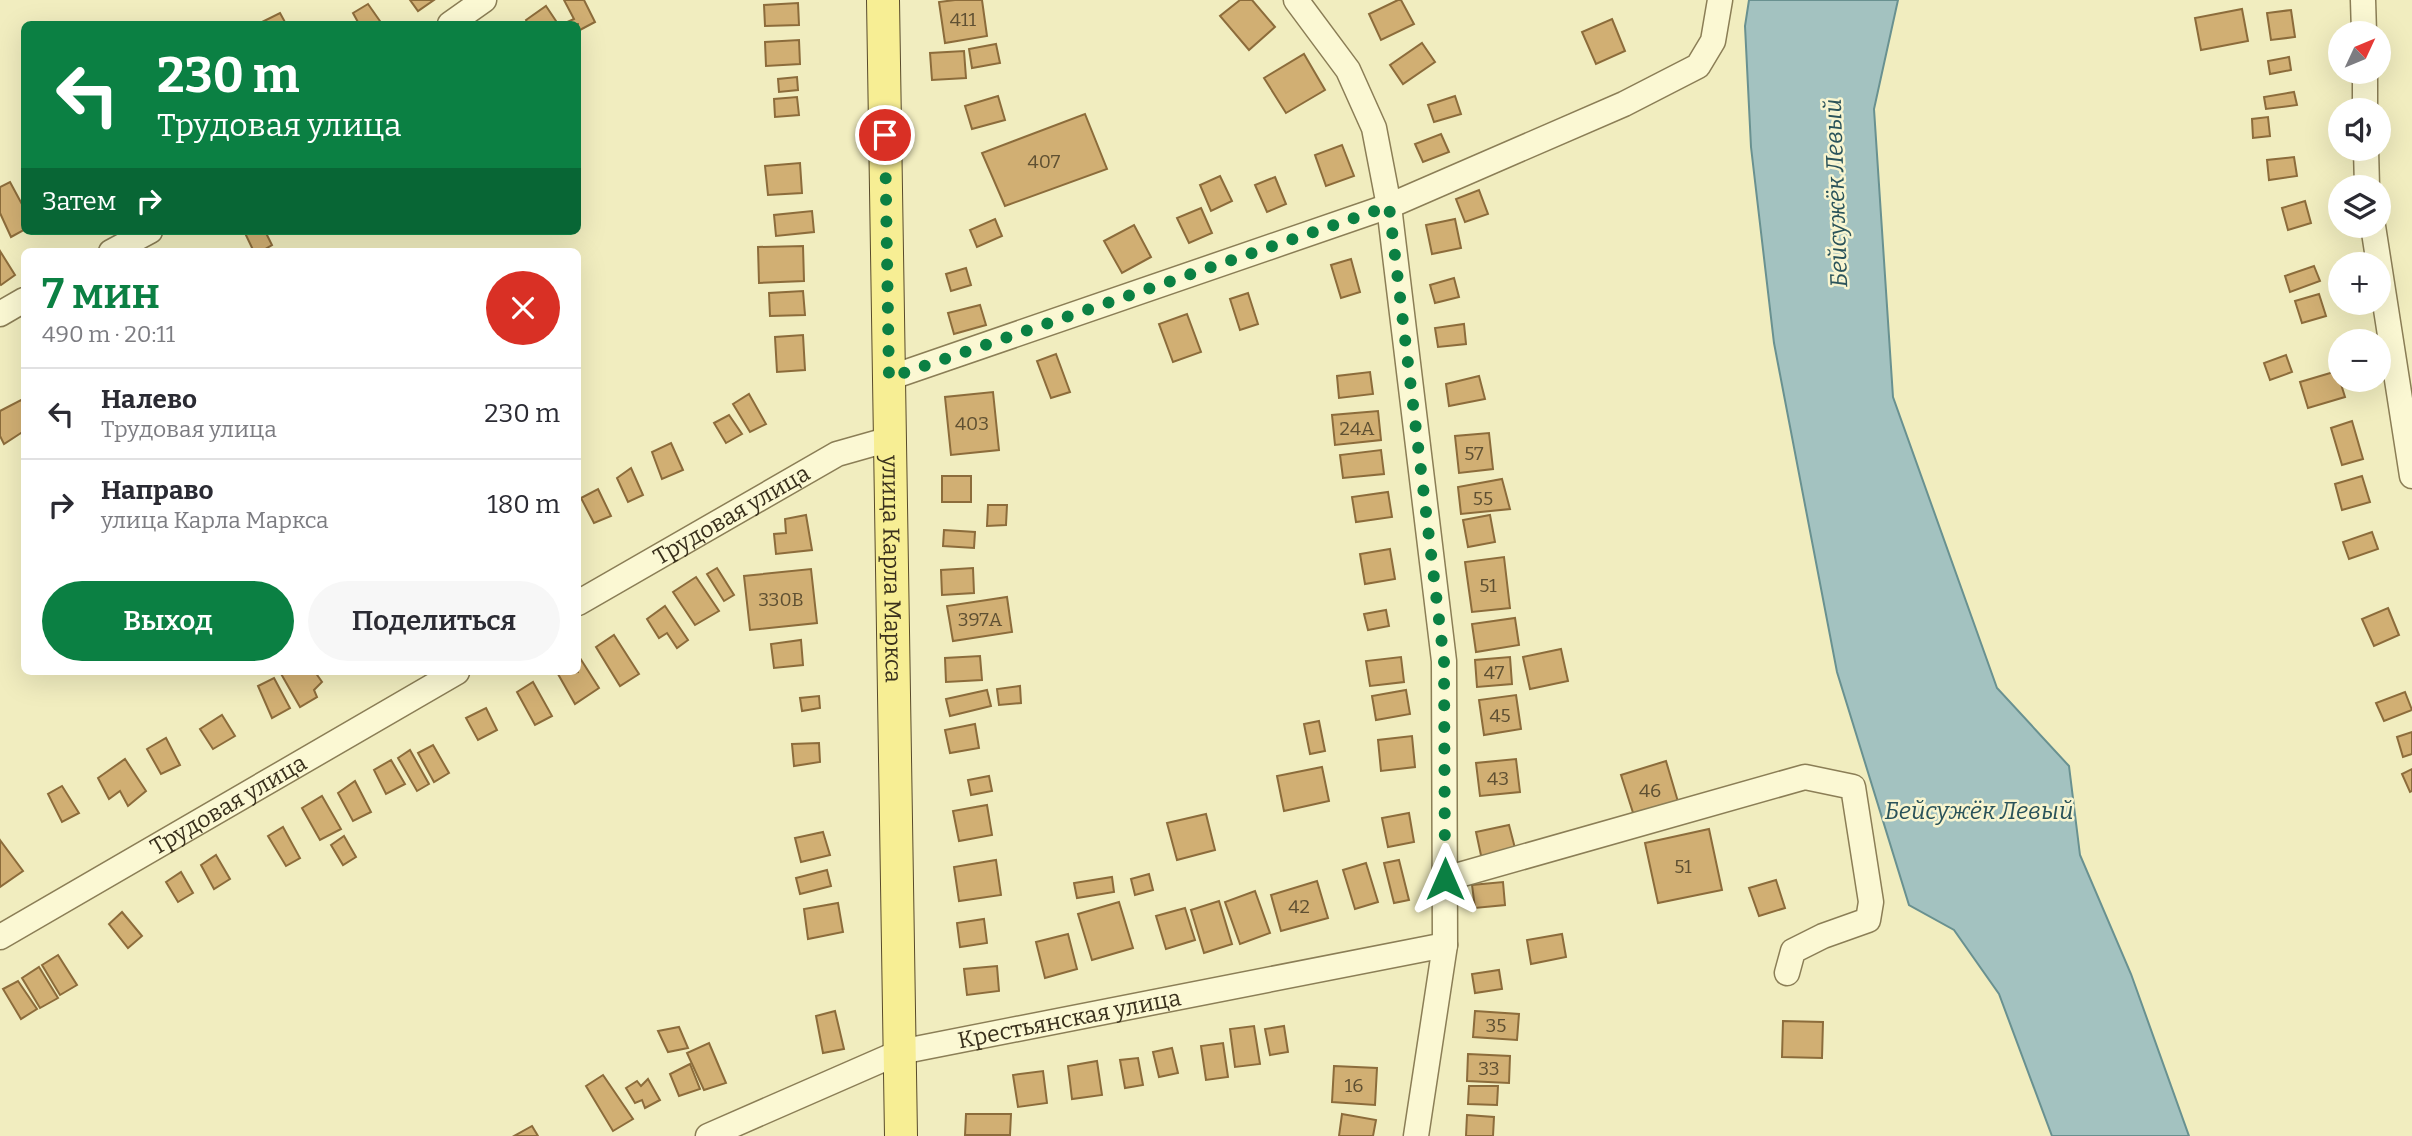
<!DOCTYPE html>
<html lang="ru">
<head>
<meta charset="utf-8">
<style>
	:root { --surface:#fff; --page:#f7f7f7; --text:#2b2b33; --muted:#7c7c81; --line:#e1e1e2; --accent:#0b8043 }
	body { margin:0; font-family:Bitter,serif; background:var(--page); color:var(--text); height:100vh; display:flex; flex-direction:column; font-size:26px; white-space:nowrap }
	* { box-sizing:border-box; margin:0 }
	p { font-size:23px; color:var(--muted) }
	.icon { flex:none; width:38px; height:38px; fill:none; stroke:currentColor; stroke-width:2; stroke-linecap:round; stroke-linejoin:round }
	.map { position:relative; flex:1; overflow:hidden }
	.panel { position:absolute; left:21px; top:248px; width:560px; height:427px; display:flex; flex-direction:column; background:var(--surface); border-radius:10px; box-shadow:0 7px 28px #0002 }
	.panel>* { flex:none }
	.guide { position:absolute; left:21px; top:21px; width:560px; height:214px; border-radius:10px; box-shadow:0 7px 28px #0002; background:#0b8043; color:#fff; overflow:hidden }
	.needle { width:46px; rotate:46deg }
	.buttons { position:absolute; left:2328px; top:21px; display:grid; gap:14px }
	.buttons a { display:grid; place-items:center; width:63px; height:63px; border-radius:50%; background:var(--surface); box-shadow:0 7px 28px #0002; font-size:35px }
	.pin { position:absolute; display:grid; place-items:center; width:60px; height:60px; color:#fff; margin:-30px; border:4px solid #fff; border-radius:50%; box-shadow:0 2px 7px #0007 }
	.me { position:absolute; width:77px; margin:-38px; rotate:0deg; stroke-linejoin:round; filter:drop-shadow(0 0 5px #0008) }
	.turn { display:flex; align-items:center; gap:24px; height:147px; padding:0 21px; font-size:32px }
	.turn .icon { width:91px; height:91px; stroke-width:2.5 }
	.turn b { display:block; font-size:49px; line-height:60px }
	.then { display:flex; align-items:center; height:66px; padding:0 21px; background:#0003; gap:14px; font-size:26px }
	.round { display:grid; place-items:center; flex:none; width:74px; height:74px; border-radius:37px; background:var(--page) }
	.summary { display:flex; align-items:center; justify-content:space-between; height:119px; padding:0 21px }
	h1 { font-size:42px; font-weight:600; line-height:52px; color:var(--accent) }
	.button { display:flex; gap:14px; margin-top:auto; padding:14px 21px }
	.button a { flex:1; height:80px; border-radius:42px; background:var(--accent); color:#fff; font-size:28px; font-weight:600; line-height:80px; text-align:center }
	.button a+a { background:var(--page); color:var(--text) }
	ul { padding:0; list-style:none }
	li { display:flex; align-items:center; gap:21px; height:91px; padding:0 21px; border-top:2px solid var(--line) }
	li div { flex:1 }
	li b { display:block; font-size:26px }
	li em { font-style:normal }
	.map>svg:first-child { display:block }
	.water { fill:#a3c2c0; stroke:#699190; stroke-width:2 }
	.building { fill:#d1af73; stroke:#8c6c3b; stroke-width:2 }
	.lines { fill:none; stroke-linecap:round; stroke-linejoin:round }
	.minor-casing { stroke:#8b7e56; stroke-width:27 }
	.major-casing { stroke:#584a2b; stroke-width:34 }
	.minor { stroke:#fbf8d3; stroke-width:24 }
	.major { stroke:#f7ee94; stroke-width:32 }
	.route { stroke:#0b8043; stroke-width:12; stroke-dasharray:0 21.6 }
	.labels { text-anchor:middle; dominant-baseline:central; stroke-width:5; stroke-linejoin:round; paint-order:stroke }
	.number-label { font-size:19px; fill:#5f5032 }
	.street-label { font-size:23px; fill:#39301c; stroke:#f8f5d0 }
	.water-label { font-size:24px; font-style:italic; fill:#2a535a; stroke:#f8f5d0 }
</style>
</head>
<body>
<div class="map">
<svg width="2412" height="1136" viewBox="0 0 2412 1136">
	<rect width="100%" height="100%" fill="#f1edbf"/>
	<path class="water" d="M1749 0H1898L1874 109 1893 397 1997 688 2069 766 2080 855 2131 974 2189 1136H2052L1999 994 1954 930 1909 905 1837 672 1774 343 1751 147 1745 26Z"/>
	<g class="building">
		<path d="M410 0H434L418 11Z"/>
		<path d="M564 0H584L595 22 578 31V24H563L574 19Z"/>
		<path d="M955 0H982L987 36 945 43 939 2Z"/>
		<path d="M1240 0H1252L1275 27 1249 50 1220 16Z"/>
		<path d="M1398 0H1401L1414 24 1381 40 1369 14Z"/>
		<path d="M798 3 799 25 765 26 764 5Z"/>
		<path d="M368 4 382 24H359L353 13Z"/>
		<path d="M546 6 558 24H528L526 20Z"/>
		<path d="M2242 9 2248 41 2201 50 2195 18Z"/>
		<path d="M2291 10 2295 37 2271 40 2267 13Z"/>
		<path d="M280 13 286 24H258Z"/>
		<path d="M1612 19 1625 51 1596 64 1582 32Z"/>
		<path d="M799 40 800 64 766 66 765 42Z"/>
		<path d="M1422 43 1435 62 1403 84 1390 65Z"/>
		<path d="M996 44 1000 63 972 68 969 49Z"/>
		<path d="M964 51 966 78 932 80 930 53Z"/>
		<path d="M1304 54 1325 90 1286 113 1264 78Z"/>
		<path d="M2289 57 2291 70 2270 74 2268 61Z"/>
		<path d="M797 77 798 90 779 92 778 79Z"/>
		<path d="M2294 92 2297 105 2266 109 2264 97Z"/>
		<path d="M998 96 1005 120 972 129 965 106Z"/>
		<path d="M1455 96 1461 114 1434 122 1428 105Z"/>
		<path d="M797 97 799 115 775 117 774 99Z"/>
		<path d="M1085 114 1107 169 1005 206 982 153Z"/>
		<path d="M2268 117 2270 136 2253 138 2252 119Z"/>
		<path d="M1441 134 1449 152 1423 162 1415 144Z"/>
		<path d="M1342 145 1354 176 1326 186 1315 155Z"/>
		<path d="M2294 157 2297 176 2269 180 2267 160Z"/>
		<path d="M800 163 802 193 768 195 765 166Z"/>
		<path d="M1220 176 1232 201 1211 211 1200 185Z"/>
		<path d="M1275 177 1286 204 1267 212 1255 185Z"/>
		<path d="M10 182 24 208V230L11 237 0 213V187Z"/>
		<path d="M1479 190 1488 214 1465 222 1456 199Z"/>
		<path d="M2305 201 2311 223 2288 230 2282 208Z"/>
		<path d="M1201 208 1212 233 1189 243 1177 218Z"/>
		<path d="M812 211 814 232 776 236 774 215Z"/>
		<path d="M995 219 1002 236 977 247 970 230Z"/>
		<path d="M1455 219 1461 248 1432 254 1426 225Z"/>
		<path d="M1134 225 1151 257 1122 273 1104 241Z"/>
		<path d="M244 231H265L272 245 260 252H254Z"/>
		<path d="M803 246 804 281 759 283 758 247Z"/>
		<path d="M0 251 15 275 1 285 0 284Z"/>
		<path d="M1351 259 1360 292 1341 298 1331 265Z"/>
		<path d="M2314 266 2320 281 2290 292 2285 276Z"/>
		<path d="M966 268 971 285 951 291 946 274Z"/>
		<path d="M1454 278 1459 297 1435 303 1430 285Z"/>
		<path d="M803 291 805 315 770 316 769 293Z"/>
		<path d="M1248 293 1258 324 1240 330 1230 299Z"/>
		<path d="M2319 294 2326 316 2302 323 2295 301Z"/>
		<path d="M980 305 986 325 954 334 948 313Z"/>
		<path d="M1187 314 1201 352 1173 362 1159 324Z"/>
		<path d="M1464 324 1466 344 1438 347 1435 328Z"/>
		<path d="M803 335 805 370 777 372 775 337Z"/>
		<path d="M1056 354 1070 392 1051 398 1037 361Z"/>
		<path d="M2286 355 2292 372 2270 380 2264 363Z"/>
		<path d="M2337 371 2345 397 2308 408 2300 382Z"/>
		<path d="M1370 372 1373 394 1339 398 1337 376Z"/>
		<path d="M1479 376 1485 399 1449 406 1446 384Z"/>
		<path d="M993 392 999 450 951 455 945 397Z"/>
		<path d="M749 394 766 424 750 432 733 404Z"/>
		<path d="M21 400 24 405V431L4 444 0 436V411Z"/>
		<path d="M1378 411 1381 440 1335 445 1332 415Z"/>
		<path d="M729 415 742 434 726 443 714 423Z"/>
		<path d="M2352 421 2363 459 2342 465 2331 428Z"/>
		<path d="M1489 433 1493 469 1459 473 1455 436Z"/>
		<path d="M671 443 683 470 662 479 652 452Z"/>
		<path d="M1381 450 1384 474 1343 478 1340 455Z"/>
		<path d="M631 468 643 495 628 502 617 478Z"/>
		<rect x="942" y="476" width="29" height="26"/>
		<path d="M2362 476 2370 502 2342 510 2335 484Z"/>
		<path d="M1502 479 1510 509 1461 514 1458 487Z"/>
		<path d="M598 489 611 516 594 523 581 498Z"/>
		<path d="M1388 492 1392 517 1356 522 1352 497Z"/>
		<path d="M988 505H1007L1006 525 987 526Z"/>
		<path d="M806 515 812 550 776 554 774 534 786 533 785 519Z"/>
		<path d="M1490 515 1495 542 1468 547 1463 520Z"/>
		<path d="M944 530 975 532 974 548 943 546Z"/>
		<path d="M2372 532 2378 549 2349 559 2343 542Z"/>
		<path d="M1390 549 1395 579 1365 584 1360 554Z"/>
		<path d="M1504 557 1510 608 1472 612 1465 562Z"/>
		<path d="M717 568 734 595 724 601 707 574Z"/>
		<path d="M973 568 974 593 942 595 941 570Z"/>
		<path d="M811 569 817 623 750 630 744 576Z"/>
		<path d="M696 577 719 611 695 625 673 592Z"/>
		<path d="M1007 597 1012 632 953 641 947 606Z"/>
		<path d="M665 606 688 640 677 648 667 633 659 638 647 619Z"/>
		<path d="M2388 608 2399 635 2374 646 2362 619Z"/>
		<path d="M1386 610 1389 626 1368 630 1364 614Z"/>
		<path d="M1515 618 1519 645 1476 652 1472 624Z"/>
		<path d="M614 635 639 674 620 686 596 647Z"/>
		<path d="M801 640 803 665 774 668 771 644Z"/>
		<path d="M1561 649 1568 681 1530 689 1523 657Z"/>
		<path d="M980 656 982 680 946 682 945 658Z"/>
		<path d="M1401 657 1404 682 1370 686 1366 661Z"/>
		<path d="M1510 657 1512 684 1477 687 1475 660Z"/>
		<path d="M580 658 599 688 575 704 558 674 578 672V660Z"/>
		<path d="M280 672H315L322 682 314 690 317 697 300 707Z"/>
		<path d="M274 678 290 708 272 718 258 686Z"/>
		<path d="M533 682 552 716 535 725 517 692Z"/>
		<path d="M1020 686 1021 703 999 705 997 689Z"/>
		<path d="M987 690 991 706 950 716 946 699Z"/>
		<path d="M1406 690 1410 714 1376 720 1372 696Z"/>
		<path d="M2405 692 2412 710 2384 721 2376 703Z"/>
		<path d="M1516 695 1521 729 1484 735 1479 700Z"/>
		<path d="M819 696 820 708 802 711 800 698Z"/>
		<path d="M486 708 497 730 478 740 466 718Z"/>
		<path d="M222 715 235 736 213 749 200 729Z"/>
		<path d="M1319 721 1325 751 1310 754 1304 724Z"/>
		<path d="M975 724 979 748 950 753 945 730Z"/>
		<path d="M2412 732V754L2403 757 2397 737Z"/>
		<path d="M1412 736 1415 767 1381 771 1378 740Z"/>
		<path d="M166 738 180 765 161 774 147 749Z"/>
		<path d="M819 743 820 762 794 766 792 744Z"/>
		<path d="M433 745 449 773 434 782 418 753Z"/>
		<path d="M410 750 429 784 417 791 398 758Z"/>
		<path d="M125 759 146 791 128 806 120 791 109 799 98 778Z"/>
		<path d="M1516 759 1520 792 1480 796 1476 763Z"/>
		<path d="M391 760 405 784 386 794 374 770Z"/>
		<path d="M1666 761 1679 805 1635 819 1621 775Z"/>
		<path d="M1322 767 1329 801 1284 811 1277 776Z"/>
		<path d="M2412 769V791L2410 792 2402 774Z"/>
		<path d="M989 776 992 791 971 795 968 780Z"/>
		<path d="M355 781 371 812 353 821 338 793Z"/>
		<path d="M62 786 79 813 62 822 48 794Z"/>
		<path d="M322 796 341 829 320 840 302 808Z"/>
		<path d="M987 805 992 835 959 841 953 811Z"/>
		<path d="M1409 813 1414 842 1388 847 1382 818Z"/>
		<path d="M1206 814 1215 850 1177 860 1167 823Z"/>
		<path d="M1509 825 1516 852 1482 860 1476 832Z"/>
		<path d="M283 827 300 858 286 866 268 836Z"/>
		<path d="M1709 829 1722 890 1658 903 1645 843Z"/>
		<path d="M823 832 830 855 801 862 795 838Z"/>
		<path d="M344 836 356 857 343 865 331 845Z"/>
		<path d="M0 840 23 871 0 887Z"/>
		<path d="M216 855 230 879 214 889 201 865Z"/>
		<path d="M996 860 1001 895 959 901 954 867Z"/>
		<path d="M1399 860 1409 900 1394 903 1384 863Z"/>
		<path d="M1366 863 1378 902 1355 909 1343 870Z"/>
		<path d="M827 870 831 886 800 894 796 878Z"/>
		<path d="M181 872 193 893 178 902 166 882Z"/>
		<path d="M1149 874 1153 890 1135 895 1131 879Z"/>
		<path d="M1112 877 1114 892 1077 898 1074 883Z"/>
		<path d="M1776 880 1785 908 1759 916 1749 888Z"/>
		<path d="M1317 881 1328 918 1281 931 1271 895Z"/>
		<path d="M1503 882 1505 905 1475 908 1472 885Z"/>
		<path d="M1255 891 1270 933 1240 944 1225 902Z"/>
		<path d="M1219 901 1232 944 1204 953 1191 910Z"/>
		<path d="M1119 902 1133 948 1092 960 1078 914Z"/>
		<path d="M838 903 843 932 808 939 804 909Z"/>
		<path d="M1185 908 1195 940 1166 949 1156 916Z"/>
		<path d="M122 912 142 936 128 948 109 924Z"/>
		<path d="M984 919 987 943 960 947 957 923Z"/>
		<path d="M1068 934 1077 969 1045 978 1036 942Z"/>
		<path d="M1562 934 1566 957 1531 964 1527 940Z"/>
		<path d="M58 955 77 985 60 995 42 965Z"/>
		<path d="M997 966 999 991 967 995 964 969Z"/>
		<path d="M39 967 58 998 40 1008 22 978Z"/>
		<path d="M1499 970 1502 989 1475 993 1472 974Z"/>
		<path d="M18 981 37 1009 21 1019 3 989Z"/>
		<path d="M835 1011 844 1049 823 1053 816 1016Z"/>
		<path d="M1475 1011 1519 1014 1517 1040 1473 1037Z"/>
		<path d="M1783 1021 1823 1022 1822 1058 1782 1057Z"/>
		<path d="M1254 1026 1260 1064 1235 1067 1230 1029Z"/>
		<path d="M1284 1026 1288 1052 1270 1055 1265 1029Z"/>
		<path d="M679 1027 688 1048 668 1052 658 1031Z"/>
		<path d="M709 1043 726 1083 704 1090 687 1053Z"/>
		<path d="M1223 1043 1228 1077 1206 1080 1201 1046Z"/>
		<path d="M1172 1048 1178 1073 1159 1077 1153 1052Z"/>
		<path d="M1468 1054 1510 1056 1509 1083 1467 1081Z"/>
		<path d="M1138 1058 1143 1085 1125 1088 1120 1060Z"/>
		<path d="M1097 1061 1102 1095 1072 1099 1068 1066Z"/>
		<path d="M690 1064 700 1089 679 1096 670 1074Z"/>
		<path d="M1334 1066 1377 1068 1375 1105 1332 1102Z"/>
		<path d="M1043 1071 1047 1103 1018 1107 1013 1075Z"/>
		<path d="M603 1075 633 1119 613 1131 586 1086Z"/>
		<path d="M648 1079 660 1100 645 1108 642 1100 635 1103 626 1088 637 1081 641 1086Z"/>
		<path d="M1469 1086H1498L1497 1105 1468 1104Z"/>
		<path d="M966 1114H1011L1010 1135H965Z"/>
		<path d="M1342 1114 1376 1120 1373 1136H1339Z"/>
		<path d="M1467 1115 1494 1117 1493 1136H1466Z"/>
		<path d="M532 1126 538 1136H514Z"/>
	</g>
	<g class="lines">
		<defs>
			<g id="minor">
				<path d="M1296 0 1348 70 1374 128 1389 206 1444 661 1445 945 1416 1136"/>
				<path d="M2363 0 2364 33"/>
				<path d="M450 24 484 0"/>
				<path d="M2365 72V110"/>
				<path d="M2366 149 2367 187"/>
				<path d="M2373 226 2412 476"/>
				<path d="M111 252 150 231"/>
				<path d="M0 314 24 300"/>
				<path d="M889 378 1389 206 1624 104 1698 66 1713 41 1720 0"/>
				<path id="s1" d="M578 603 837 454 890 439"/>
				<path d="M1445 879 1805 777 1853 787 1871 902 1868 920 1823 936 1793 951 1787 973"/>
				<path id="s2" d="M0 937 457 672"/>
				<path id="s3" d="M708 1136 900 1052 1445 945"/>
			</g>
			<g id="major">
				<path id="s4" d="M883 0 901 1136"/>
			</g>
		</defs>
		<use href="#minor" class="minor-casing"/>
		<use href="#major" class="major-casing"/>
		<use href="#minor" class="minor"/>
		<use href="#major" class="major"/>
	</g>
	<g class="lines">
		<path class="route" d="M885 135 889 378 1389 206 1444 661 1445 879"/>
	</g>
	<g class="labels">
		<g class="number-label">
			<text x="963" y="19">411</text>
			<text x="1044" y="161">407</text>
			<text x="972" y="423">403</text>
			<text x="1357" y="428">24А</text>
			<text x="1474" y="453">57</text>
			<text x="1483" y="498">55</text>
			<text x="1488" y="585">51</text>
			<text x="781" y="599">330В</text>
			<text x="980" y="619">397А</text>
			<text x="1494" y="672">47</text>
			<text x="1500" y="715">45</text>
			<text x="1498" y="778">43</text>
			<text x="1650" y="790">46</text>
			<text x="1683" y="866">51</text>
			<text x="1299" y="906">42</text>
			<text x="1496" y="1025">35</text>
			<text x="1489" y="1068">33</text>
			<text x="1354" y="1085">16</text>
		</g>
		<g class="street-label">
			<text stroke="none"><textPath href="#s1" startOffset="177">Трудовая улица</textPath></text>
			<text stroke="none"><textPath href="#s4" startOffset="569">улица Карла Маркса</textPath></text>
			<text stroke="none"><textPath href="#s2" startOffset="264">Трудовая улица</textPath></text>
			<text stroke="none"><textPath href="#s3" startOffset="382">Крестьянская улица</textPath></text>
		</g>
		<g class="water-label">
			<text transform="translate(1836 193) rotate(-92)">Бейсужёк Левый</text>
			<text x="1979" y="811">Бейсужёк Левый</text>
		</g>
	</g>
</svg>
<div class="buttons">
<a><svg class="needle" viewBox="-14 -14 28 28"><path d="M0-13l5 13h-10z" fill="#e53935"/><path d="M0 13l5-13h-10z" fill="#7c7c81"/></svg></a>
<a><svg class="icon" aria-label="sound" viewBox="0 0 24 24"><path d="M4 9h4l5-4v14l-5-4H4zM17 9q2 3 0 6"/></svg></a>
<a><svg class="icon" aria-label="layers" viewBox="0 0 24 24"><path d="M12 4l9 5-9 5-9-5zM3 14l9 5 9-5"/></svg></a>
<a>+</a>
<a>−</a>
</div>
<div class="pin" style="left:885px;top:135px;background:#d93025"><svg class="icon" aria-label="arrive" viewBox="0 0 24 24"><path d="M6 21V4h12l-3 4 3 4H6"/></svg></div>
<svg class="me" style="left:1445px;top:879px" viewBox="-20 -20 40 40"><path d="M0-17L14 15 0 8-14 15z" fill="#0b8043" stroke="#fff" stroke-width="4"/></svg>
<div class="guide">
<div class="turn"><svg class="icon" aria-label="left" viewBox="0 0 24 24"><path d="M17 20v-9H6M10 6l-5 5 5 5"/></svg><div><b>230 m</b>Трудовая улица</div></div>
<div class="then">Затем<svg class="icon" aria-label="right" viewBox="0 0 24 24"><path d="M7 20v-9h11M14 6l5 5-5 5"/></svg></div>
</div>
<section class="panel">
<div class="summary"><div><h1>7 мин</h1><p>490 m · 20:11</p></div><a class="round" style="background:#d93025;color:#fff"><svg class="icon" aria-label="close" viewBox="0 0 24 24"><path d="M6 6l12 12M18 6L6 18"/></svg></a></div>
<ul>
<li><svg class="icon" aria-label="left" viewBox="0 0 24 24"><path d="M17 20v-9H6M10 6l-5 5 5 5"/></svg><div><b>Налево</b><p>Трудовая улица</p></div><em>230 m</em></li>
<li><svg class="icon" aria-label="right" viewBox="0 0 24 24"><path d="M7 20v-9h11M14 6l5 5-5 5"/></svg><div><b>Направо</b><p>улица Карла Маркса</p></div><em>180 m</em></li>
</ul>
<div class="button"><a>Выход</a><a>Поделиться</a></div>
</section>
</div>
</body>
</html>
